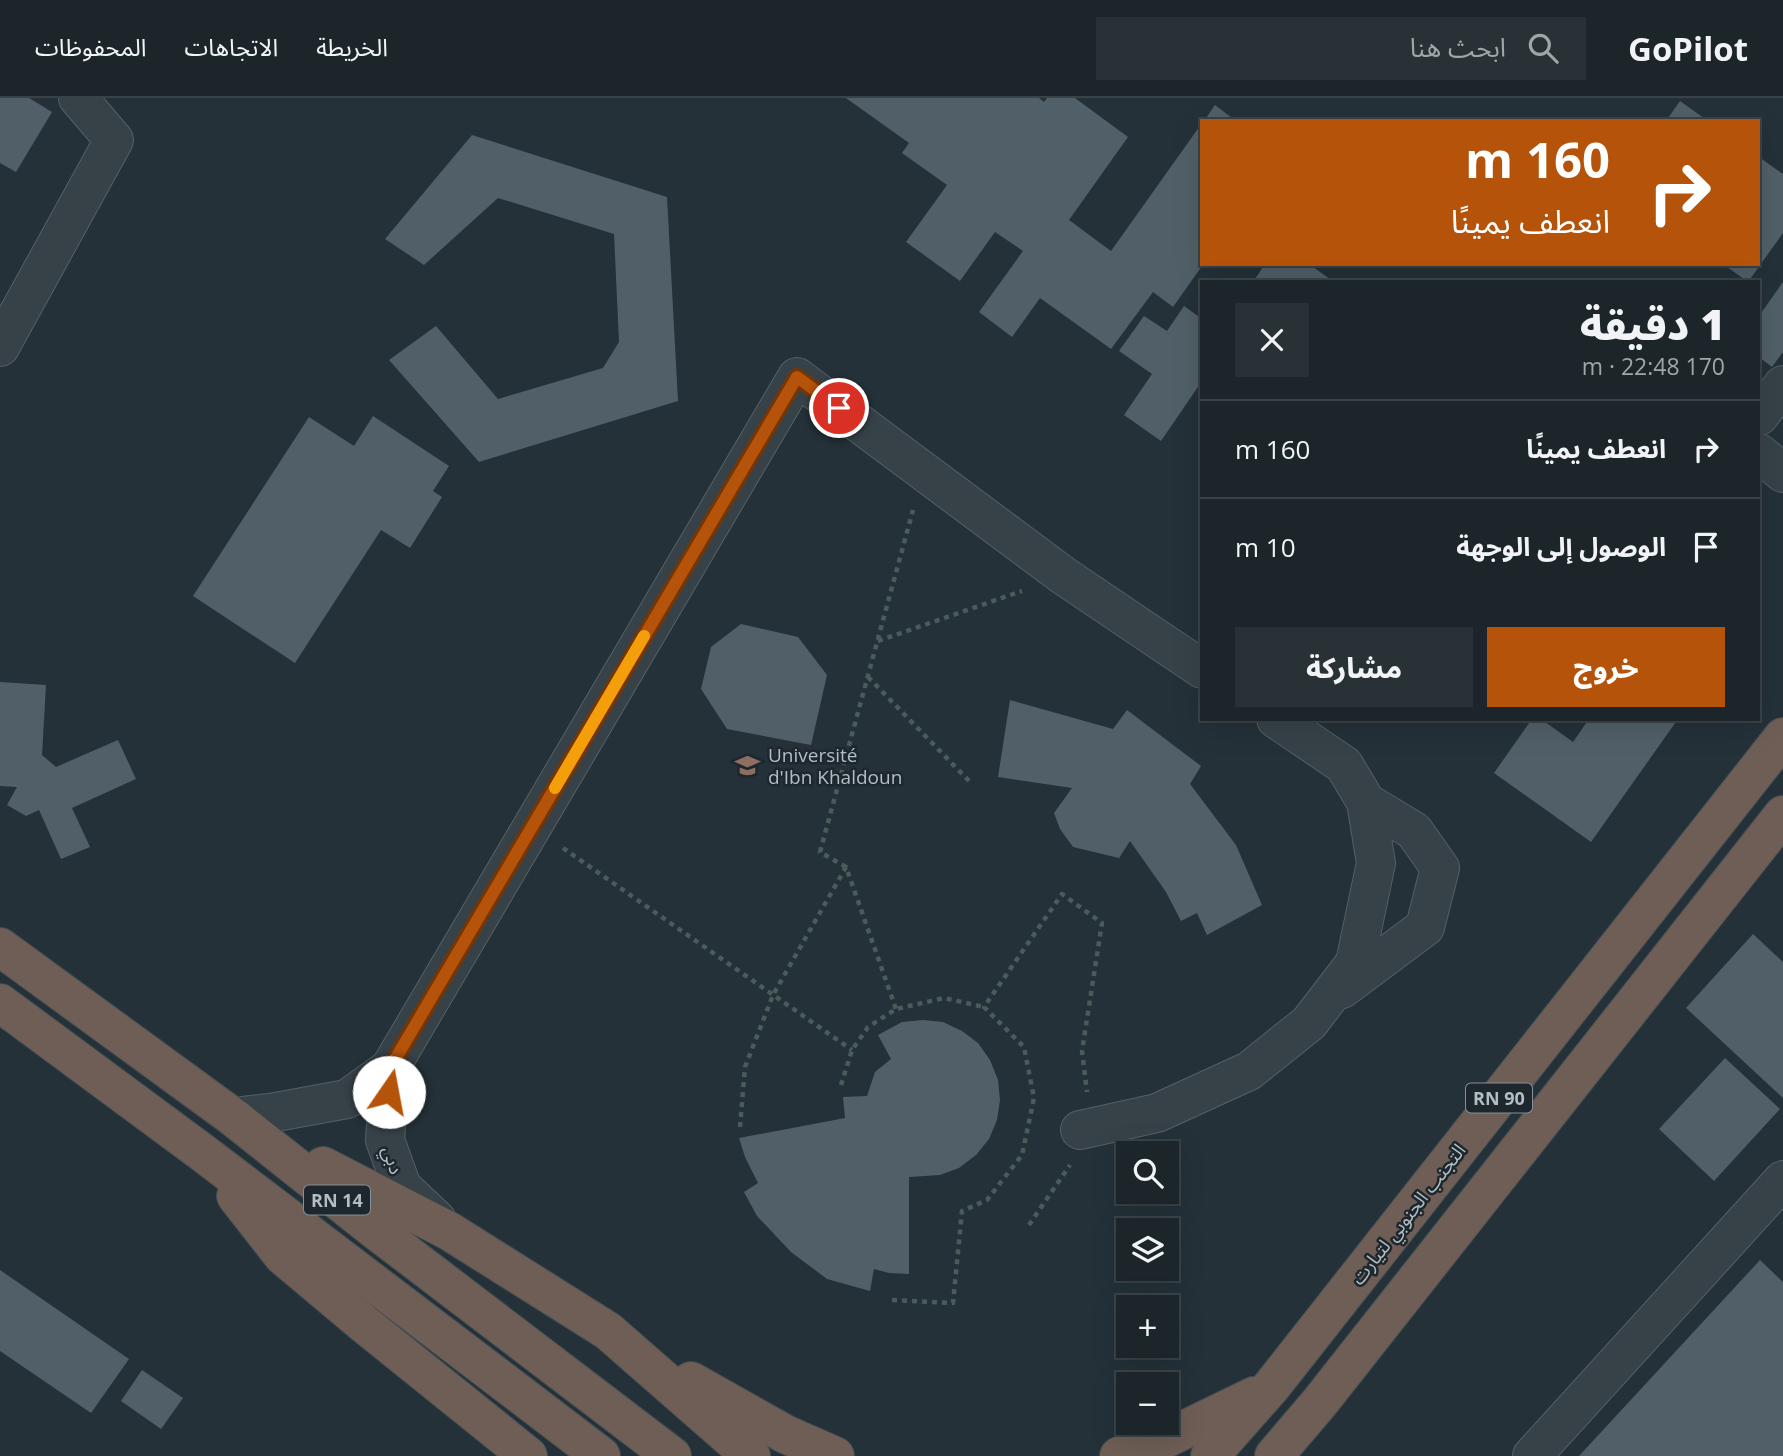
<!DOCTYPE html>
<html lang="ar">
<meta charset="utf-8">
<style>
:root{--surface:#1b252a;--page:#283136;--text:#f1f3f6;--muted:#a0a5a8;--line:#394247;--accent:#b45309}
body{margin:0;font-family:"Open Sans","Noto Sans Arabic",sans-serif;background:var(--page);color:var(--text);direction:rtl;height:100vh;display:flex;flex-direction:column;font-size:26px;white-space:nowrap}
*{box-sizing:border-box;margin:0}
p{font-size:23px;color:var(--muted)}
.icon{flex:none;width:38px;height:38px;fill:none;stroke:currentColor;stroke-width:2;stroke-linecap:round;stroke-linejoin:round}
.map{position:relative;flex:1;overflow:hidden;direction:ltr}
.details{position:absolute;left:1200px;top:182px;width:560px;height:441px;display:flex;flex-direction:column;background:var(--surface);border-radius:0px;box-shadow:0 7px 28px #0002,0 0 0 2px var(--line);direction:rtl}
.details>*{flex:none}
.banner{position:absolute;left:1200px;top:21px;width:560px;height:147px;border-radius:0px;box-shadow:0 7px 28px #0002,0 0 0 2px var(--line);direction:rtl;background:#b45309;color:#fff;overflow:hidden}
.tools{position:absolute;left:1116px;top:1043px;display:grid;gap:14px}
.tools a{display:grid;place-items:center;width:63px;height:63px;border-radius:0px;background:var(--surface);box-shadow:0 7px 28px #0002,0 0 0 2px var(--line);font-size:35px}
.pin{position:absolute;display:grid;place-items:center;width:60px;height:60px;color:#fff;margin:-30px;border:4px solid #fff;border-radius:50%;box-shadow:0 2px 7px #0007}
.me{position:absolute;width:77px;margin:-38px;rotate:12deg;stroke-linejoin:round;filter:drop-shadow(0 0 5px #0008)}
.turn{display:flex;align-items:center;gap:24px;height:147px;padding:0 35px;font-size:32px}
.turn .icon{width:91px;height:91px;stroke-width:2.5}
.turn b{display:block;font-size:49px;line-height:60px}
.round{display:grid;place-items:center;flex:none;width:74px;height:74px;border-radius:0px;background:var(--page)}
.overview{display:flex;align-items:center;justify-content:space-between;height:119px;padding:0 35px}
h1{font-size:42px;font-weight:800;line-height:52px}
.cta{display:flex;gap:14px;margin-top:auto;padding:14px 35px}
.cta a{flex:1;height:80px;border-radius:0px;background:var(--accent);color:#fff;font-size:28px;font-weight:800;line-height:80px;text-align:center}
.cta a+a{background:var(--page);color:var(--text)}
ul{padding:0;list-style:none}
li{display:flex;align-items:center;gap:21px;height:98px;padding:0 35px;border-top:2px solid var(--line)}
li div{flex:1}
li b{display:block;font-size:26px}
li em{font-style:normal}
header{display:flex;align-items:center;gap:42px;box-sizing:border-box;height:98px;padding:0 35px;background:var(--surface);border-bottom:2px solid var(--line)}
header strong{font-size:33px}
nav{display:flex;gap:38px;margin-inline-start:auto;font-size:24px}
.search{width:490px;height:63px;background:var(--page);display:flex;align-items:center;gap:18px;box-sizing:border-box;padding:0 24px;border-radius:0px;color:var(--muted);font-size:26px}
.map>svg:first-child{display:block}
.building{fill:#516068}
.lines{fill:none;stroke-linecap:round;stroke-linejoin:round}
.minor-casing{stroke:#556066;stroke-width:40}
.highway-casing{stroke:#424d53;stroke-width:40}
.path{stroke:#4a5c5a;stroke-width:4.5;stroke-dasharray:5 5;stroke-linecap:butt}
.minor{stroke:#374248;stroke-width:38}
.highway{stroke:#6e5e55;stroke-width:38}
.route-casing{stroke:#753606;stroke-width:18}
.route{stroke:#b45309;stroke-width:12}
.slow{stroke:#f59e0b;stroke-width:12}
.labels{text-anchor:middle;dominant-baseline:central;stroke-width:5;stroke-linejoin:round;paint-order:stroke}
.shield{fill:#1d272d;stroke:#859097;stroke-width:2}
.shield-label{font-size:18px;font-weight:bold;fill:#b2bdc4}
.poi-label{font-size:19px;fill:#b2bdc4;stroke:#1d272d;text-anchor:start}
.street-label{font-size:19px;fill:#b2bdc4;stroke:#1d272d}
</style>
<header>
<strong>GoPilot</strong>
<div class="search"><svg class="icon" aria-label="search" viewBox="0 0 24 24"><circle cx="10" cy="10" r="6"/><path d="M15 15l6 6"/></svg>ابحث هنا</div>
<nav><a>الخريطة</a><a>الاتجاهات</a><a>المحفوظات</a></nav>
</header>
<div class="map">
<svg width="1783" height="1358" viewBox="0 0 1783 1358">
<rect width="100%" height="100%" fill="#243138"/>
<g class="building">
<path d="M 0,0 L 29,0 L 52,14 L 16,74 L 0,65 Z"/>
<path d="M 846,0 L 1039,0 L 1044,4 L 1047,0 L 1075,0 L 1128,39 L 1069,122 L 1111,153 L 1202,25 L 1202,168 L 1173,209 L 1153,194 L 1111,251 L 1040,200 L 1012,239 L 979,214 L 1023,153 L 995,134 L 960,183 L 906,144 L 947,87 L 902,55 L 909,45 Z"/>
<path d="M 1680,3 L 1708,23 L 1666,23 Z"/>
<path d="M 1215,7 L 1236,23 L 1204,23 Z"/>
<path d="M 472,37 L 667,99 L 678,303 L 479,364 L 389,262 L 436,228 L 498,301 L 603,270 L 619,244 L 614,136 L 498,100 L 424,167 L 385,141 Z"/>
<path d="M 1759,59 L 1783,76 L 1783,135 L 1748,184 L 1723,166 L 1759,166 Z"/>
<path d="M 1265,166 L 1309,166 L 1334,184 L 1253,184 Z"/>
<path d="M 1783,184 L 1783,254 L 1772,269 L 1759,259 L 1759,218 Z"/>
<path d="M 1184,208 L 1202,221 L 1202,283 L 1161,343 L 1124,317 L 1152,276 L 1119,253 L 1144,218 L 1167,233 Z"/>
<path d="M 373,318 L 449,368 L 433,393 L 442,399 L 410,450 L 381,432 L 295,565 L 193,498 L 309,319 L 354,348 Z"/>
<path d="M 741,526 L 798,539 L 827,577 L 811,647 L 727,631 L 701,591 L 711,549 Z"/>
<path d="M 0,584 L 46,587 L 42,657 L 56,669 L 118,642 L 136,681 L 72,710 L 90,749 L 61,761 L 39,712 L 26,718 L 7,707 L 17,689 L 0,688 Z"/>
<path d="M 1010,602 L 1113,631 L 1127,612 L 1201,668 L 1190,686 L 1236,747 L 1262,807 L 1207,837 L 1197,815 L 1181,823 L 1166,794 L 1130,743 L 1119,760 L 1073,749 L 1060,731 L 1054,715 L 1072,690 L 998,679 Z"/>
<path d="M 1532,621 L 1541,621 L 1573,644 L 1589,621 L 1678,621 L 1591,744 L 1494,675 Z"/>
<path d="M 1753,836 L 1783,864 L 1783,1000 L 1686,910 Z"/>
<path d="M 923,922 L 943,924 L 962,933 L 978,945 L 990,962 L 998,982 L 1000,1002 L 997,1022 L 989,1041 L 976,1057 L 959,1070 L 940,1077 L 909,1079 L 909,1176 L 889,1175 L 874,1171 L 870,1193 L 827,1181 L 791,1154 L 757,1118 L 744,1094 L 758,1085 L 745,1059 L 739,1040 L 845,1020 L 843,999 L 867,998 L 875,974 L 891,961 L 878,937 L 902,924 Z"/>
<path d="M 1725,960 L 1780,1011 L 1714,1083 L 1659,1031 Z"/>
<path d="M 1760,1162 L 1783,1184 L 1783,1358 L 1579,1358 Z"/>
<path d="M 0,1172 L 129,1261 L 91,1315 L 0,1253 Z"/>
<path d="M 142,1272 L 183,1300 L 161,1331 L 121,1303 Z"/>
</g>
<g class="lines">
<defs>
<g id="minor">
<path d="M 0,249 L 114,42 L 78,0"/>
<path d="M 1759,318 L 1783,287"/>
<path d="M 1759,355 L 1783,375"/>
<path d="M 1276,621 L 1344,667 L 1366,704 L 1414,733 L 1440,770 L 1425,829 L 1342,891"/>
<path d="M 390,970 L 797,279 L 1064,478 L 1202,571"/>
<path d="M 233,1019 L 276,1014 L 347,1001 L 390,970 L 385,1042 L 402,1089 L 437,1122"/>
<path d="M 1080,1032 L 1157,1015 L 1249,973 L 1309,925 L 1355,865 L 1376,765 L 1366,704"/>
<path d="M 1532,1358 L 1783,1082"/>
</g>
<g id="highway">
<path d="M 0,849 L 233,1019 L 374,1131 L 672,1358"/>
<path d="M 0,905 L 203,1055 L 601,1358"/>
<path d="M 323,1068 L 449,1133 L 608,1233 L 751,1358"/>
<path d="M 236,1098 L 283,1158 L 364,1226 L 528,1358"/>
<path d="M 691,1283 L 785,1336 L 835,1358"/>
<path d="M 1119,1358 L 1161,1343 L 1254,1298"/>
<path d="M 1210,1358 L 1271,1289 L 1783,639"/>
<path d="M 1274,1358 L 1320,1304 L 1783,717"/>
</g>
</defs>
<use href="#minor" class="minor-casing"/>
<use href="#highway" class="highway-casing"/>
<g class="path">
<path d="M 878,543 L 1022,493"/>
<path d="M 868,579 L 971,685"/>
<path d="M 563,750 L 852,952"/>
<path d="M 846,769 L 820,754 L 913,412"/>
<path d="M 841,987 L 852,952 L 868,929 L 896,911 L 944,900 L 984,909"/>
<path d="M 740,1029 L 745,969 L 773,897 L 846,769 L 896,911"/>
<path d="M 1029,1127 L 1070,1067"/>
<path d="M 892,1202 L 953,1205 L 962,1113 L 987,1102 L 1022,1057 L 1034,1000 L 1024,949 L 984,909 L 1062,796 L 1102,825 L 1082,953 L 1087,994"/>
</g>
<use href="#minor" class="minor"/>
<use href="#highway" class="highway"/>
</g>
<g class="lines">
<defs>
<path id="route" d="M 389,994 L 390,970 L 797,279 L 839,310"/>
</defs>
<use href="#route" class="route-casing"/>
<use href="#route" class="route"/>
<path class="slow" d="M 555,690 L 644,538"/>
</g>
<defs>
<symbol id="university-bare" viewBox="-9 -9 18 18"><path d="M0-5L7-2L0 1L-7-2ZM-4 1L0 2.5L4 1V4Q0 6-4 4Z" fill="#8d6e63" stroke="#1d272d" stroke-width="2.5" paint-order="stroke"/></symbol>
</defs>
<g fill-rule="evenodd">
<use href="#university-bare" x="730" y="650" width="35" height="35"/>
</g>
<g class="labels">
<g class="shield">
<rect x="1466" y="985.5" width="66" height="29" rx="5"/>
<rect x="304" y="1087.5" width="66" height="29" rx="5"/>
</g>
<g class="shield-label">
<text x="1499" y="1000">RN 90</text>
<text x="337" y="1102">RN 14</text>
</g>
<g class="poi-label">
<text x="768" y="657">Université<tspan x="768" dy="22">d'Ibn Khaldoun</tspan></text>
</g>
<g class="street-label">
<text transform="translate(393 1062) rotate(72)">دبي</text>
<text transform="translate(1408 1116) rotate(-52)">التجنب الجنوبي لتيارت</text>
</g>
</g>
</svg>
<div class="tools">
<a><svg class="icon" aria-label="search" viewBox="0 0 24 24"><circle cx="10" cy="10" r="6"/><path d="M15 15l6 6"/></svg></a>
<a><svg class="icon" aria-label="layers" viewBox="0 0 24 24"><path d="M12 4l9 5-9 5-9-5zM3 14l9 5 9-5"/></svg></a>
<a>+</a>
<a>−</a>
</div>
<div class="pin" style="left:839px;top:310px;background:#d93025"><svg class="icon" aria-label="arrive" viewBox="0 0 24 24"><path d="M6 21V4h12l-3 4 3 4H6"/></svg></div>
<svg class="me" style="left:389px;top:994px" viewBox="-20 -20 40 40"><circle r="19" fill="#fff"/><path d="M0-13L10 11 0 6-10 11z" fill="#b45309"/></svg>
<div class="banner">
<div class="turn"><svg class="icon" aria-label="right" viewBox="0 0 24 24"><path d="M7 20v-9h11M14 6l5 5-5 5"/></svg><div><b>160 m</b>انعطف يمينًا</div></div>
</div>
<section class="details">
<div class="overview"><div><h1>1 دقيقة</h1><p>170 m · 22:48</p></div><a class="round"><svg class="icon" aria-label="close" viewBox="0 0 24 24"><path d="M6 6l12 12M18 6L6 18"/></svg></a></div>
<ul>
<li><svg class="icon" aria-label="right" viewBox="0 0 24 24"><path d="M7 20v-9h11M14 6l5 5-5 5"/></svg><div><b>انعطف يمينًا</b></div><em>160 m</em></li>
<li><svg class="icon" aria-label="arrive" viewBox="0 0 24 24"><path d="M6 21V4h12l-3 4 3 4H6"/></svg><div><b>الوصول إلى الوجهة</b></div><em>10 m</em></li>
</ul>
<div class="cta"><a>خروج</a><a>مشاركة</a></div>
</section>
</div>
